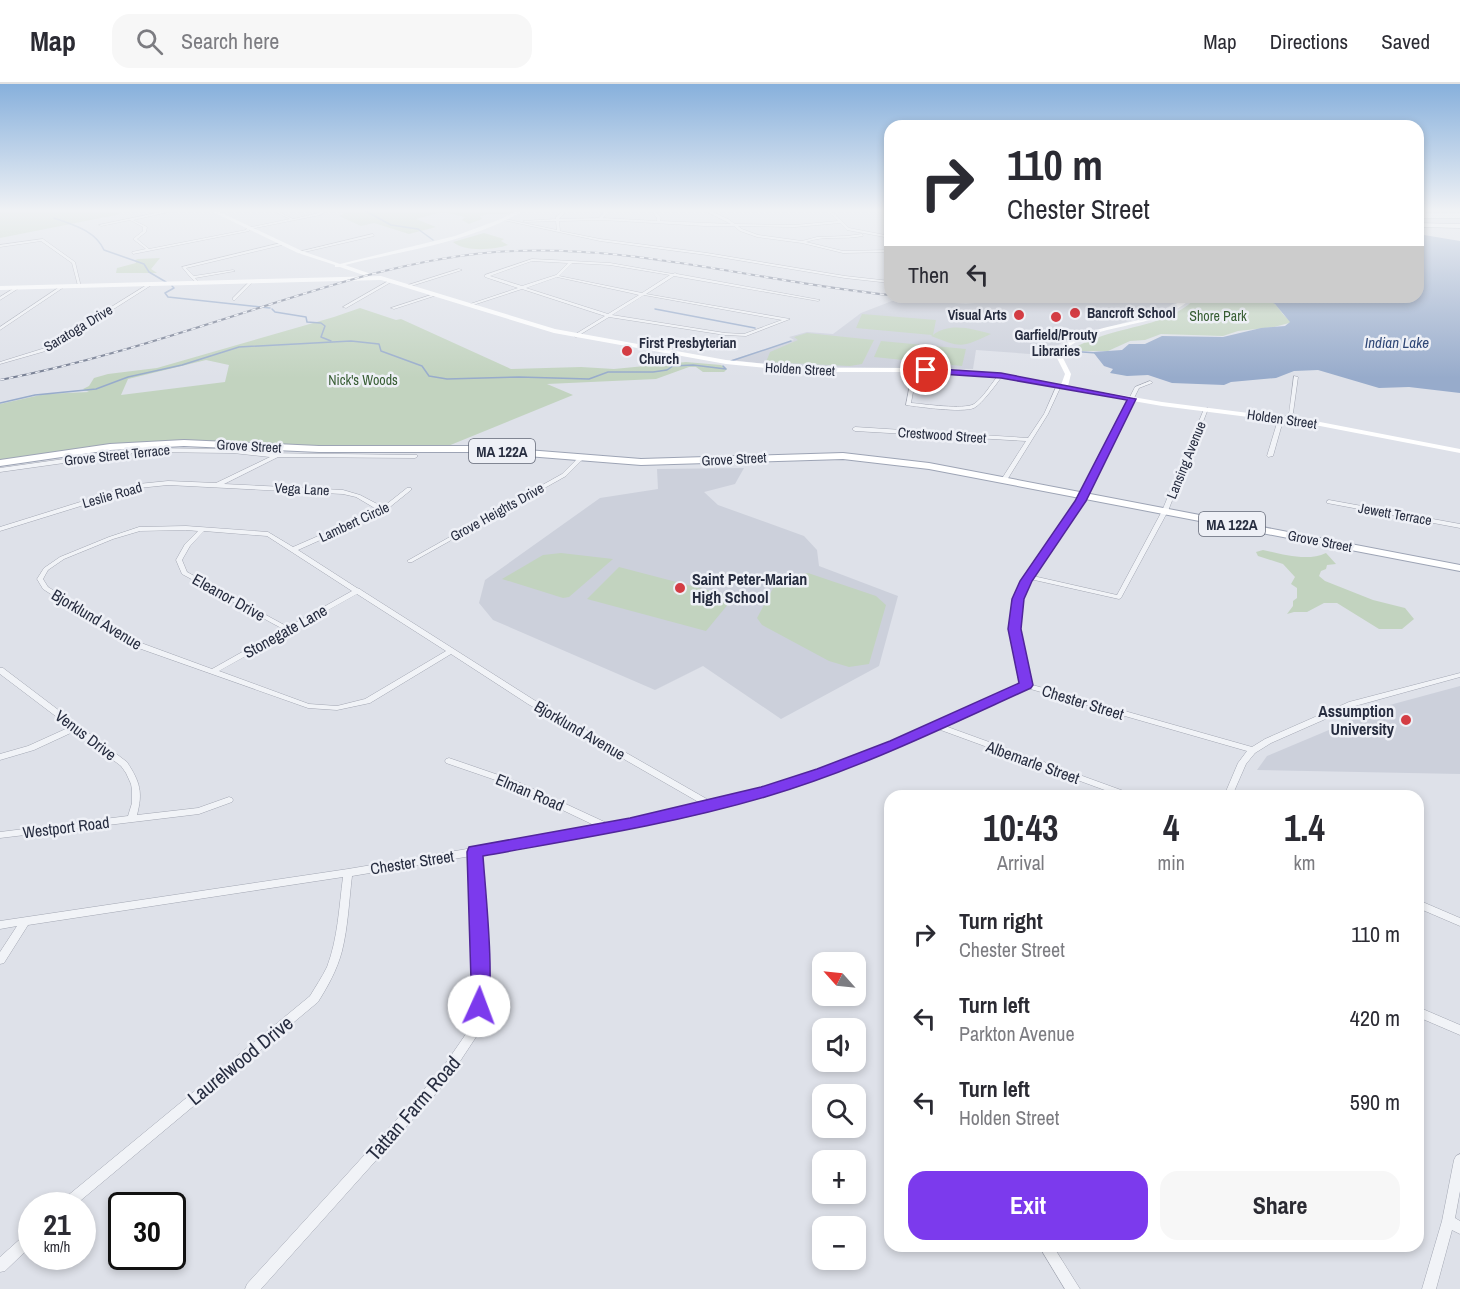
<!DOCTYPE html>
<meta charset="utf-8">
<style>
:root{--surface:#fff;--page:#f7f7f7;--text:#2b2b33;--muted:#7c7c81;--line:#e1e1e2;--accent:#7c3aed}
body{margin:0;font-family:"Archivo Narrow",sans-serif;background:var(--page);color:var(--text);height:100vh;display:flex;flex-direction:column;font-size:22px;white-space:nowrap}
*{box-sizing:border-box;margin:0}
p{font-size:20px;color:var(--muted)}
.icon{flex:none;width:33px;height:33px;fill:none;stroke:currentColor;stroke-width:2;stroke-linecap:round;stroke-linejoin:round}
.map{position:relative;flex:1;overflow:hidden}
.sheet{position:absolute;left:884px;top:706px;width:540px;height:462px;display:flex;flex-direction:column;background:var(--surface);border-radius:18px;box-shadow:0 3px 9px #0003}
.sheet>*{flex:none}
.banner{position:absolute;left:884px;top:36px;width:540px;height:183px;border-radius:18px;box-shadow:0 3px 9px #0003;background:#fff;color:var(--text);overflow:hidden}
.needle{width:39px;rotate:297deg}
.fabs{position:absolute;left:812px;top:868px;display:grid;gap:12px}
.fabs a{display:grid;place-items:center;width:54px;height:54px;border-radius:12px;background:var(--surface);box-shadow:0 3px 9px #0003;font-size:30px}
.speed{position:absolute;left:18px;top:1108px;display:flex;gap:12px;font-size:30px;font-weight:700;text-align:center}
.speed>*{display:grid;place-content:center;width:78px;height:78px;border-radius:50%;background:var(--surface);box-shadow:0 3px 9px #0003;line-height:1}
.speed small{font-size:15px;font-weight:400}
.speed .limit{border:3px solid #111;border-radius:9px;background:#fff;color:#111}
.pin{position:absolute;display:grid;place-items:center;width:51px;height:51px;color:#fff;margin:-26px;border:3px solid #fff;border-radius:50%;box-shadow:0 2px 6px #0007}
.me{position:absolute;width:66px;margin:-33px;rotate:2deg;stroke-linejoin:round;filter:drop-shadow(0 0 4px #0008)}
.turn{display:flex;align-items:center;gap:21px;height:126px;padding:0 24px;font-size:27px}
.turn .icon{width:78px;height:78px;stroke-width:2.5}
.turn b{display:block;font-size:42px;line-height:51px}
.then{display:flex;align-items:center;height:57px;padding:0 24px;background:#0003;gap:12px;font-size:22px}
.eta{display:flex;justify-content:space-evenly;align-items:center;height:102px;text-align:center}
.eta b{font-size:36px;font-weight:700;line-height:42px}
.primary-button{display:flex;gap:12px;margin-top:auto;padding:12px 24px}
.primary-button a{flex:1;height:69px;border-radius:18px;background:var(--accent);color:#fff;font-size:24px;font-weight:700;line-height:69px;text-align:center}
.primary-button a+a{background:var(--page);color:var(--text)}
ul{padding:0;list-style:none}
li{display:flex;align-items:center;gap:18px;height:84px;padding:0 24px}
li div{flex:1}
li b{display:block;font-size:22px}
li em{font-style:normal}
header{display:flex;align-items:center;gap:36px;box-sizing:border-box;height:84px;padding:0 30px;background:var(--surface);border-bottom:2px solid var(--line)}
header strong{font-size:28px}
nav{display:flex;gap:33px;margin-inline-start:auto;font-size:21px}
.search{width:420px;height:54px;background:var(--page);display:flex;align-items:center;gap:15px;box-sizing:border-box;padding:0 21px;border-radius:18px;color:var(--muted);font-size:22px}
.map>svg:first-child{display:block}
.built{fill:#ccd0db}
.green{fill:#c2d3bf;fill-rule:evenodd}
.water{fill:#97abcb}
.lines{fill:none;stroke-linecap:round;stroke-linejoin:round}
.stream{stroke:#97abcb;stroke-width:1.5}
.street-casing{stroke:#a3a7b3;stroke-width:1}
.primary-casing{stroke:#9da4b5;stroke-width:2}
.highway-casing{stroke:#858da0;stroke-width:1}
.street{fill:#f1f3f7;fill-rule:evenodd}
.secondary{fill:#fff;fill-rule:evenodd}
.primary{fill:#fff;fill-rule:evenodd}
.highway{fill:#fff;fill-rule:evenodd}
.rail-casing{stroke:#777f93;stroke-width:2}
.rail{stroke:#eef0f6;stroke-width:1.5;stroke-dasharray:4.5;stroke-linecap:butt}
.route{fill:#7c3aed;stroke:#51269a;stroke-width:1.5}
.poi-dot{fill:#d43d44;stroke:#eef0f6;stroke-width:2}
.labels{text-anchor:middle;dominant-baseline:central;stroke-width:5;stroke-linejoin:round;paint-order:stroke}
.far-poi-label{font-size:14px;font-weight:bold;fill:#272d40;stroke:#eef0f6;text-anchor:start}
.far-park-label{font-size:14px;fill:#375d33;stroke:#eef0f6}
.far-street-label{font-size:14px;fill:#272d40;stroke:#eef0f6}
.far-water-label{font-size:15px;font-style:italic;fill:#2f4776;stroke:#eef0f6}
.shield{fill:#eef0f6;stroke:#636877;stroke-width:1.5}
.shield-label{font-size:15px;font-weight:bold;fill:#272d40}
.poi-label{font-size:16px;font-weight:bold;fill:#272d40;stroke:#eef0f6;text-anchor:start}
.street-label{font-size:16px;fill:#272d40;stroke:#eef0f6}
.near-street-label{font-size:20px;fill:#272d40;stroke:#eef0f6}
</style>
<header>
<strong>Map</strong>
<div class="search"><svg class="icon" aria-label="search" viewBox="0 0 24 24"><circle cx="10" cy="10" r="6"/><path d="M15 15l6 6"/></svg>Search here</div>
<nav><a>Map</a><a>Directions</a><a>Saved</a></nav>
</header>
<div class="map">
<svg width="1460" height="1205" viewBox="0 0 1460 1205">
<rect width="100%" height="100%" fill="#dee1e9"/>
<g class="built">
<path d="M 1030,213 L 1183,213 L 1162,227 L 1064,257 L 1044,271 L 976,266 L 973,285 L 785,282 L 731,276 L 794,256 L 789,253 L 807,248 L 833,250 L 861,229 L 892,217 L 913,216 L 966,220 Z"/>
<path d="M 744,384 L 735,400 L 704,408 L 718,421 L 804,452 L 817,466 L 819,482 L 898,512 L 879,582 L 781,635 L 703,582 L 655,606 L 493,536 L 479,519 L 485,496 L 600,414 L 658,405 L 657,385 Z"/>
<path d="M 1460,602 L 1460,690 L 1257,686 L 1267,672 L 1386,622 Z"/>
</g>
<g class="green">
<path d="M 0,125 L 105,125 L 121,130 L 0,154 Z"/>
<path d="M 351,125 L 507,125 L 516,127 C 505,133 493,128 480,132 L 482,135 L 469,140 L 462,136 L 465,133 L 443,128 L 416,135 L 436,143 L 409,150 L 374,139 L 361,142 L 339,132 Z"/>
<path d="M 484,149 L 504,155 L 501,157 L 508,161 C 494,166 464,168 453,158 Z"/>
<path d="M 160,174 L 151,185 L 157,189 L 116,189 L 117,184 L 136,179 L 135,176 L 138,175 Z"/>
<path d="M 1197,213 C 1215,213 1253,208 1269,216 C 1280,221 1281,233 1293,238 L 1274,243 L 1238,247 L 1223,252 L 1161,250 L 1145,256 L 1130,257 L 1108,267 L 1067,267 C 1079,261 1090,256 1102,252 C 1135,241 1172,239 1197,213 Z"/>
<path d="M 360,224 L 396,236 L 401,235 L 511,285 L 581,283 L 614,285 L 686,278 L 721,281 L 727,285 L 724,288 L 703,288 L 696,283 L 689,283 L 656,295 L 547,300 L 573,311 L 448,362 L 369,363 L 163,357 L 97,362 L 0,376 L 0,320 L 45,310 L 89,308 L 83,305 L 89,302 L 94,294 L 108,290 L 157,284 L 334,233 ZM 206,276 L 229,281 L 225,298 L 121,311 L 128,295 Z"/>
<path d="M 862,230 L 936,236 L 933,251 C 949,238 973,245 991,250 C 961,264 962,264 931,252 L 932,251 L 856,244 Z"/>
<path d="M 807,249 L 874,256 L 862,280 L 850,282 L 766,278 L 770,268 L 798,256 L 794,253 Z"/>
<path d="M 881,257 L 966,265 L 962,282 L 874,273 Z"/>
<path d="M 1263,466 C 1282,470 1307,478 1326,469 L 1336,480 L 1327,481 L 1326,485 L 1321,487 L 1319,492 L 1325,497 L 1373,516 L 1405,524 L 1414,535 L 1402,545 L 1379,545 L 1337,519 L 1324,519 L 1307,528 L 1294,528 L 1287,530 L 1293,522 L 1293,517 L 1297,514 L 1297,504 L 1291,500 L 1295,493 L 1283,480 L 1258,472 L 1256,468 Z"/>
<path d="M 561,469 L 613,475 L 569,513 L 563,514 L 502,495 L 543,471 Z"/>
<path d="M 619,483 L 734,513 L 706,547 L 587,515 Z"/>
<path d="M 808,489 L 876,512 L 886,521 L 869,580 L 849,583 L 829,577 L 762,541 L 757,534 L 779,493 Z"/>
</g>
<path class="water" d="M 1418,150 L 1460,157 L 1460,309 L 1409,303 L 1379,304 L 1318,286 L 1294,287 L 1276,294 L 1231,298 L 1224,301 L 1172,299 L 1148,291 L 1127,292 L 1110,289 L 1113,285 L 1104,282 L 1093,268 L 1122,266 L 1129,260 L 1145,260 L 1162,252 L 1223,253 L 1261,244 L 1285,242 L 1290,238 L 1275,220 L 1261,213 L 1418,213 Z"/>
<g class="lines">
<g class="stream">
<path d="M 362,125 L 391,141 L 418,145 L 433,156"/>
<path d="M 54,134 C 73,141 95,146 104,166 L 144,180 L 149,188 L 166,198"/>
<path d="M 172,202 L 174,204 L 165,209 L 168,213 L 270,224"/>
<path d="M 272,225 L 275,228 L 306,233 L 307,238 L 321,239 L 325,242 L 321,253 L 331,257"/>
<path d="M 655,225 L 755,244"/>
<path d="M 1068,267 L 1097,269"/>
<path d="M 731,277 L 791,257"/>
<path d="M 0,319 L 35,311 L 96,305 L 128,293 L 182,281 L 239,263 L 351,257 L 379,260 L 381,267 L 422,282 L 429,292 L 447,295 L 519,293 L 589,295 L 608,288 L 653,288 L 667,286 L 673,282 L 693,281 L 726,285 L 723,282"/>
</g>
<defs>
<g id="street">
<path d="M 175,125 L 182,125 L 133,136 L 147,143 L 146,148 L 137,155 L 149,165 L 246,146 L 247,144 L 290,135 L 269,125 L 273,125 L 293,135 L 319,129 L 325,125 L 328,125 L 320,131 L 250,145 L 249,147 L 133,170 L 132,168 L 146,165 L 133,155 L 143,147 L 143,143 L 130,136 L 101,142 L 99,141 Z"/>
<path d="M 565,125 L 568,125 L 559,135 L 599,134 L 607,125 L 610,125 L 603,134 L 657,137 L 657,134 L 650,125 L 653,125 L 661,134 L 660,137 L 731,140 L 703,126 L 706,125 L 728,135 L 735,140 L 795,141 L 838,137 L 826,125 L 829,125 L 849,144 L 890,152 L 890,154 L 847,146 L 840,139 L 795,143 L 738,142 L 742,145 L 758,151 L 802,157 L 817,153 L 847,152 L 862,150 L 863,152 C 844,156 824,151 806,158 L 843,167 L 890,166 L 890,168 L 843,169 L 802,159 L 757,153 L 740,147 L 734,142 L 705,142 L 603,136 L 559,137 L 560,147 L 600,155 L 707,169 L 845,192 L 890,197 L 890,199 L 845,194 L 707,171 L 600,157 L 503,136 L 505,135 L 557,146 L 556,137 L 525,138 L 523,137 L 556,135 L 556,133 Z"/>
<path d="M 373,150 L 374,152 L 300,169 L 298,168 Z"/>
<path d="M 43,155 L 75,178 L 81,203 L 78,202 L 72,179 L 41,157 L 0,163 L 0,161 Z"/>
<path d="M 281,159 L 282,161 L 186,184 L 194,192 L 233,186 L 235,187 L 195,194 L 200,199 L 198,200 L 191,194 L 182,183 Z"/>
<path d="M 532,175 L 610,179 L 673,190 L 675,189 L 677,190 L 820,216 L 818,217 L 674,192 L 646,210 L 790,235 L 746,252 L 725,251 L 609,233 L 576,253 L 574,252 L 574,251 L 605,232 L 522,205 L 470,222 L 470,220 L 518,204 L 485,193 L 485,191 ZM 532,177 L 568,179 L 556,191 L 522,202 L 490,192 ZM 572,179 L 610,181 L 670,191 L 642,209 L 559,192 ZM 557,193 L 631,209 L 639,211 L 608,230 L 526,204 ZM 644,211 L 782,236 L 744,250 L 725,249 L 612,231 Z"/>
<path d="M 459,185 L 462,186 L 408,203 L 405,202 Z"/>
<path d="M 390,196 L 393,197 L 346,224 L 343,223 Z"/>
<path d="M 250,197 L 253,198 L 235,216 L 233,216 L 233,214 Z"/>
<path d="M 150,199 L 153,200 L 49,266 L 0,280 L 0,278 L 45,264 Z"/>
<path d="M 61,202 L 64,203 L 0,246 L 0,243 Z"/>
<path d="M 16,203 L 19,204 L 0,216 L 0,213 Z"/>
<path d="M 434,210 L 437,211 L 394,225 L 391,224 Z"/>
<path d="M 913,285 L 917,286 L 911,319 C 924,320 964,326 974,320 C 983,314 992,299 999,290 L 1003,291 C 997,299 982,320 974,324 C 962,329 920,323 906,321 Z"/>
<path d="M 1294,292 L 1298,293 L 1293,329 L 1282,340 L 1273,372 L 1268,373 L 1267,372 L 1277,339 L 1289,329 Z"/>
<path d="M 1150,297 L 1152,298 L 1152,299 L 1139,304 L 1083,417 L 1033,492 L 1117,511 L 1162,427 L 1204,325 L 1208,324 L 1208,325 L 1168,427 L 1121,514 L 1119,515 L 1030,495 C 1011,532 1022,561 1029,600 L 1252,663 L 1265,655 L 1349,618 L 1460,589 L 1460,593 L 1355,622 L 1271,659 L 1255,669 L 1246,680 L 1232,712 L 1224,712 L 1238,679 L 1247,667 L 1027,604 L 945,642 L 1132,710 L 1133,712 L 1121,712 L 938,645 L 825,691 L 741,717 L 675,733 L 609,747 L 480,770 L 485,915 L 482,937 L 476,953 L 447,997 L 261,1205 L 245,1205 L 247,1200 L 439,989 L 468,947 L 472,937 L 475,915 L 471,772 L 352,792 C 349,817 348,843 342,867 C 337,886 328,902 318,918 L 74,1122 L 58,1122 L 60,1118 L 310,912 C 316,902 322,893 327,883 C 338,854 339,823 343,793 L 28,841 L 4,879 L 0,880 L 0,868 L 17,842 L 0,845 L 0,837 L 348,785 L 598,743 L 510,701 L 446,679 L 445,677 L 446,675 L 449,674 L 516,697 L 609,740 L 702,720 L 528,620 L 451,570 L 370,619 L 337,626 L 308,624 L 127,560 L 43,505 L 37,495 L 44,484 L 60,473 L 109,453 L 139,443 L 186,442 L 268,448 L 293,463 L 378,426 L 356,413 L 343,410 L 168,401 L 139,404 L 0,447 L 0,443 L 138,400 L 168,397 L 216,399 L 270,373 L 233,369 L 142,368 L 0,388 L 0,384 L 142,364 L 233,365 L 262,369 L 417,371 L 417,373 L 415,374 L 278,373 L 224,400 L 343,406 L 360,411 L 383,423 L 407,404 L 411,404 L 411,406 L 385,427 L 298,466 L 357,504 L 360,505 L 361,506 L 534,616 L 712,718 L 741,711 L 819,687 L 926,644 L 1022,600 L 1012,545 L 1015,515 L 1023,497 L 1077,417 L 1135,303 ZM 186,446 L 198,447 L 185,460 L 176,476 L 182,490 L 283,545 L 212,585 L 133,556 L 48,503 L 43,495 L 48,486 L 64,475 L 113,455 L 140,447 ZM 204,447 L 267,452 L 352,507 L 288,543 L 187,488 L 182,476 L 190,462 ZM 357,510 L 446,567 L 365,615 L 337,622 L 309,620 L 219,587 Z"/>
<path d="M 1057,301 L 1061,302 L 1048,330 L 1007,396 L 1004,398 L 1001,396 L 1026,357 L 855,347 L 852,345 L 855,343 L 1028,354 L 1044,330 Z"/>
<path d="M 581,372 L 584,374 L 566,392 L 412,478 L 408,478 L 407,477 L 562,390 L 579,373 Z"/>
<path d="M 1329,416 L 1460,440 L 1460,444 L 1327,419 L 1327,417 Z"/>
<path d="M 0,584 L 3,584 L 127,678 C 140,698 143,708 137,731 L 198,724 L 229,713 L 232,714 L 233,716 L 232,718 L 199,730 L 0,754 L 0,748 L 128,732 L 132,719 L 132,706 L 131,700 L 126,689 L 121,682 L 75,647 L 34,666 L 0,676 L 0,670 L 28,662 L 70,643 L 0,590 Z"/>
<path d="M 1418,816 L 1460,834 L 1460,842 L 1418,824 Z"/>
<path d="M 1418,923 L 1460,941 L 1460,951 L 1418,933 Z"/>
<path d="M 1460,1070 L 1460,1107 L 1455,1134 L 1460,1137 L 1460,1150 L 1452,1146 L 1436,1205 L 1422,1205 L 1442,1137 L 1454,1076 L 1456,1072 Z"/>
<path d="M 32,1146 L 32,1161 L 5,1187 L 0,1188 L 0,1173 L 28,1148 Z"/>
<path d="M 1039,1162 L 1053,1162 L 1080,1205 L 1065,1205 Z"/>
</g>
<path id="primary" d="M 184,356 L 319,362 L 475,362 L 641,375 L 843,369 L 929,379 L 1460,481 L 1460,487 L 929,385 L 843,375 L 641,381 L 475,368 L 319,368 L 184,362 L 110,366 L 0,382 L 0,376 L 110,360 Z"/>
<g id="highway">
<rect x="1418" y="130" width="42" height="4"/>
<path d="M 1418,139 L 1460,140 L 1460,144 L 1418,143 Z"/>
</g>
</defs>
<use href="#street" class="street-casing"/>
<use href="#primary" class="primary-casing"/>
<use href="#highway" class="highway-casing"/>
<use href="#street" class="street"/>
<g class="secondary">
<path d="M 207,125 L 213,125 L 302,167 L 340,180 L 455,152 L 501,135 L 520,125 L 526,125 C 472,158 406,166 345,181 L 371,190 L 369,193 L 340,183 L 335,183 L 335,181 L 298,169 Z"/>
<rect x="1418" y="129" width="42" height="2"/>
<path d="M 381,192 L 555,245 L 726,276 L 809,284 L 932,284 L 994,289 L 1061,301 L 1065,290 L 1055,270 C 1079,242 1122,243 1155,231 C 1166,227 1184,213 1193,213 C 1155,249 1094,235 1061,270 L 1071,290 L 1068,302 L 1162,318 L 1320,338 L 1460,365 L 1460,369 L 1320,342 L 1162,322 L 994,293 L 932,288 L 809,288 L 726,280 L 554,249 L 381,196 L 0,206 L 0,202 Z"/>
</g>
<use href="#primary" class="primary"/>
<use href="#highway" class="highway"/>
<defs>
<g id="rail">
<path d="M 933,213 L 951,213"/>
<path d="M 0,296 C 83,280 162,255 243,229 C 325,203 408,175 495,168 C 630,158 758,198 890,211"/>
</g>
</defs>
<use href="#rail" class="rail-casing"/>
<use href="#rail" class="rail"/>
</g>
<linearGradient id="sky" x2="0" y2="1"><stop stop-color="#87b0dc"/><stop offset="0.43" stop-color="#f0f2f5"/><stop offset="1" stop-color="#f0f2f5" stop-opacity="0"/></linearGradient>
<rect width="1460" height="294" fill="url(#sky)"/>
<path class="route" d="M 923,284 L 1001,289 L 1136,315 L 1086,417 L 1032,497 L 1024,515 L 1021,545 L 1033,601 L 1031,604 C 943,644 857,686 765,713 C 673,740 577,755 483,772 C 485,802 496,907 486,928 L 479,931 L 473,928 L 470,922 L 471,896 L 467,768 L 469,763 L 630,734 L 761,703 L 817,685 L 890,657 L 1019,599 L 1008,545 L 1012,515 L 1020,497 L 1075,417 L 1127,316 L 1001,294 L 926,289 L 923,288 Z"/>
<g class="poi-dot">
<circle cx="1075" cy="229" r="6"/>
<circle cx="1019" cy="231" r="6"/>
<circle cx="1056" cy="233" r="6"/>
<circle cx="627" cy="267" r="6"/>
<circle cx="680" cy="504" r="6"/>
<circle cx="1406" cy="636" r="6"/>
</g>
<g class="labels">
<g class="far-poi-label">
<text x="1087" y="229">Bancroft School</text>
<text x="1007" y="231" text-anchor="end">Visual Arts</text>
<text x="1056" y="251" text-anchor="middle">Garfield/Prouty<tspan x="1056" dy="16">Libraries</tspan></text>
<text x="639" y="259">First Presbyterian<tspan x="639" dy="16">Church</tspan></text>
</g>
<g class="far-park-label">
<text x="1218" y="232">Shore Park</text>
<text x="363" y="296">Nick's Woods</text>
</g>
<g class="far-street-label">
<text transform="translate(78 244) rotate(-31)">Saratoga Drive</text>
<text transform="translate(800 285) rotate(3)">Holden Street</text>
<text transform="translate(1282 335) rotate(8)">Holden Street</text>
<text transform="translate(942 351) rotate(4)">Crestwood Street</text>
<text transform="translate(249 362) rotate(3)">Grove Street</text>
<text transform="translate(117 371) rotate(-6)">Grove Street Terrace</text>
<text transform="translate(734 375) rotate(-3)">Grove Street</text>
<text transform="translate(1186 376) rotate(-68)">Lansing Avenue</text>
<text transform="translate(302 405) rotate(3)">Vega Lane</text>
<text transform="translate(112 411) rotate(-16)">Leslie Road</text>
<text transform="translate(497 428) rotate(-29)">Grove Heights Drive</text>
<text transform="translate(1395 430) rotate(10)">Jewett Terrace</text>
<text transform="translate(354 438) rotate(-25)">Lambert Circle</text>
<text transform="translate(1320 457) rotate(11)">Grove Street</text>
</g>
<g class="far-water-label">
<text x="1397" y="258">Indian Lake</text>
</g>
<g class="shield">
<rect x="469" y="355" width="66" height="24" rx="4.5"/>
<rect x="1199" y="428" width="66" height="24" rx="4.5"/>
</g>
<g class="shield-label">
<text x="502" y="367">MA 122A</text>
<text x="1232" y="440">MA 122A</text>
</g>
<g class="poi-label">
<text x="692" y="495">Saint Peter-Marian<tspan x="692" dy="18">High School</tspan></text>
<text x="1394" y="627" text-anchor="end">Assumption<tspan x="1394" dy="18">University</tspan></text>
</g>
<g class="street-label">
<text transform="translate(229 513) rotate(29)">Eleanor Drive</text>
<text transform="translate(97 535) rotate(31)">Bjorklund Avenue</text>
<text transform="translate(285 547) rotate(-29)">Stonegate Lane</text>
<text transform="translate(1083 618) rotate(17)">Chester Street</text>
<text transform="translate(580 646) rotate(30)">Bjorklund Avenue</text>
<text transform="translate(86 651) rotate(37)">Venus Drive</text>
<text transform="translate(1033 678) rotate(20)">Albemarle Street</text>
<text transform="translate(530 708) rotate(23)">Elman Road</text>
<text transform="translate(66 743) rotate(-7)">Westport Road</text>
<text transform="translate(412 778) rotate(-9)">Chester Street</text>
</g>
<g class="near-street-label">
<text transform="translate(240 976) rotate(-39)">Laurelwood Drive</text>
<text transform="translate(413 1024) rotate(-49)">Tattan Farm Road</text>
</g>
</g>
</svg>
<div class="fabs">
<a><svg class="needle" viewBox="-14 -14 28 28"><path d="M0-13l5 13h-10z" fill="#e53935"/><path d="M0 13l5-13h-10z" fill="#7c7c81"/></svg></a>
<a><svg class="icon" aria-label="sound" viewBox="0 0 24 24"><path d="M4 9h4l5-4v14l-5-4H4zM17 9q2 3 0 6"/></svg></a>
<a><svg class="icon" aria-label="search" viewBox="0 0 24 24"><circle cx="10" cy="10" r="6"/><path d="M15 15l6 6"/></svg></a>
<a>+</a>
<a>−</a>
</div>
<div class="speed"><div>21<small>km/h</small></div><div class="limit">30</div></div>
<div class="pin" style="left:926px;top:286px;background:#d93025"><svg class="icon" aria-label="arrive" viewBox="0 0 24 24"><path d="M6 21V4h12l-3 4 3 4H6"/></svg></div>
<svg class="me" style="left:479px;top:922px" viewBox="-20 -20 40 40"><circle r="19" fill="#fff"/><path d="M0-13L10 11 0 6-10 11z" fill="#7c3aed"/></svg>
<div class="banner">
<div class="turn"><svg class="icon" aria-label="right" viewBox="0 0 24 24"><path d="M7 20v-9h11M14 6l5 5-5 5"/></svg><div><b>110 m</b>Chester Street</div></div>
<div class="then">Then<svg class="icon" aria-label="left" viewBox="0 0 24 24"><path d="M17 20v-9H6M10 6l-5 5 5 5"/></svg></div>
</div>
<section class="sheet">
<div class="eta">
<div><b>10:43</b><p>Arrival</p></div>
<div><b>4</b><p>min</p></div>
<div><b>1.4</b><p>km</p></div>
</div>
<ul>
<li><svg class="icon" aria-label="right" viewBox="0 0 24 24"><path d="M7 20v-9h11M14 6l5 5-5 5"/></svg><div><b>Turn right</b><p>Chester Street</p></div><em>110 m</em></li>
<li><svg class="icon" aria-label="left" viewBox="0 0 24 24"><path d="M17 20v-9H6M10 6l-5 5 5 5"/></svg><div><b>Turn left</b><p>Parkton Avenue</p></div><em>420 m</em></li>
<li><svg class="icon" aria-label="left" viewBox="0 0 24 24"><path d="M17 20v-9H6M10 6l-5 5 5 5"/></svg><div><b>Turn left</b><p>Holden Street</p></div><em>590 m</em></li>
</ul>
<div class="primary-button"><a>Exit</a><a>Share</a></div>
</section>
</div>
